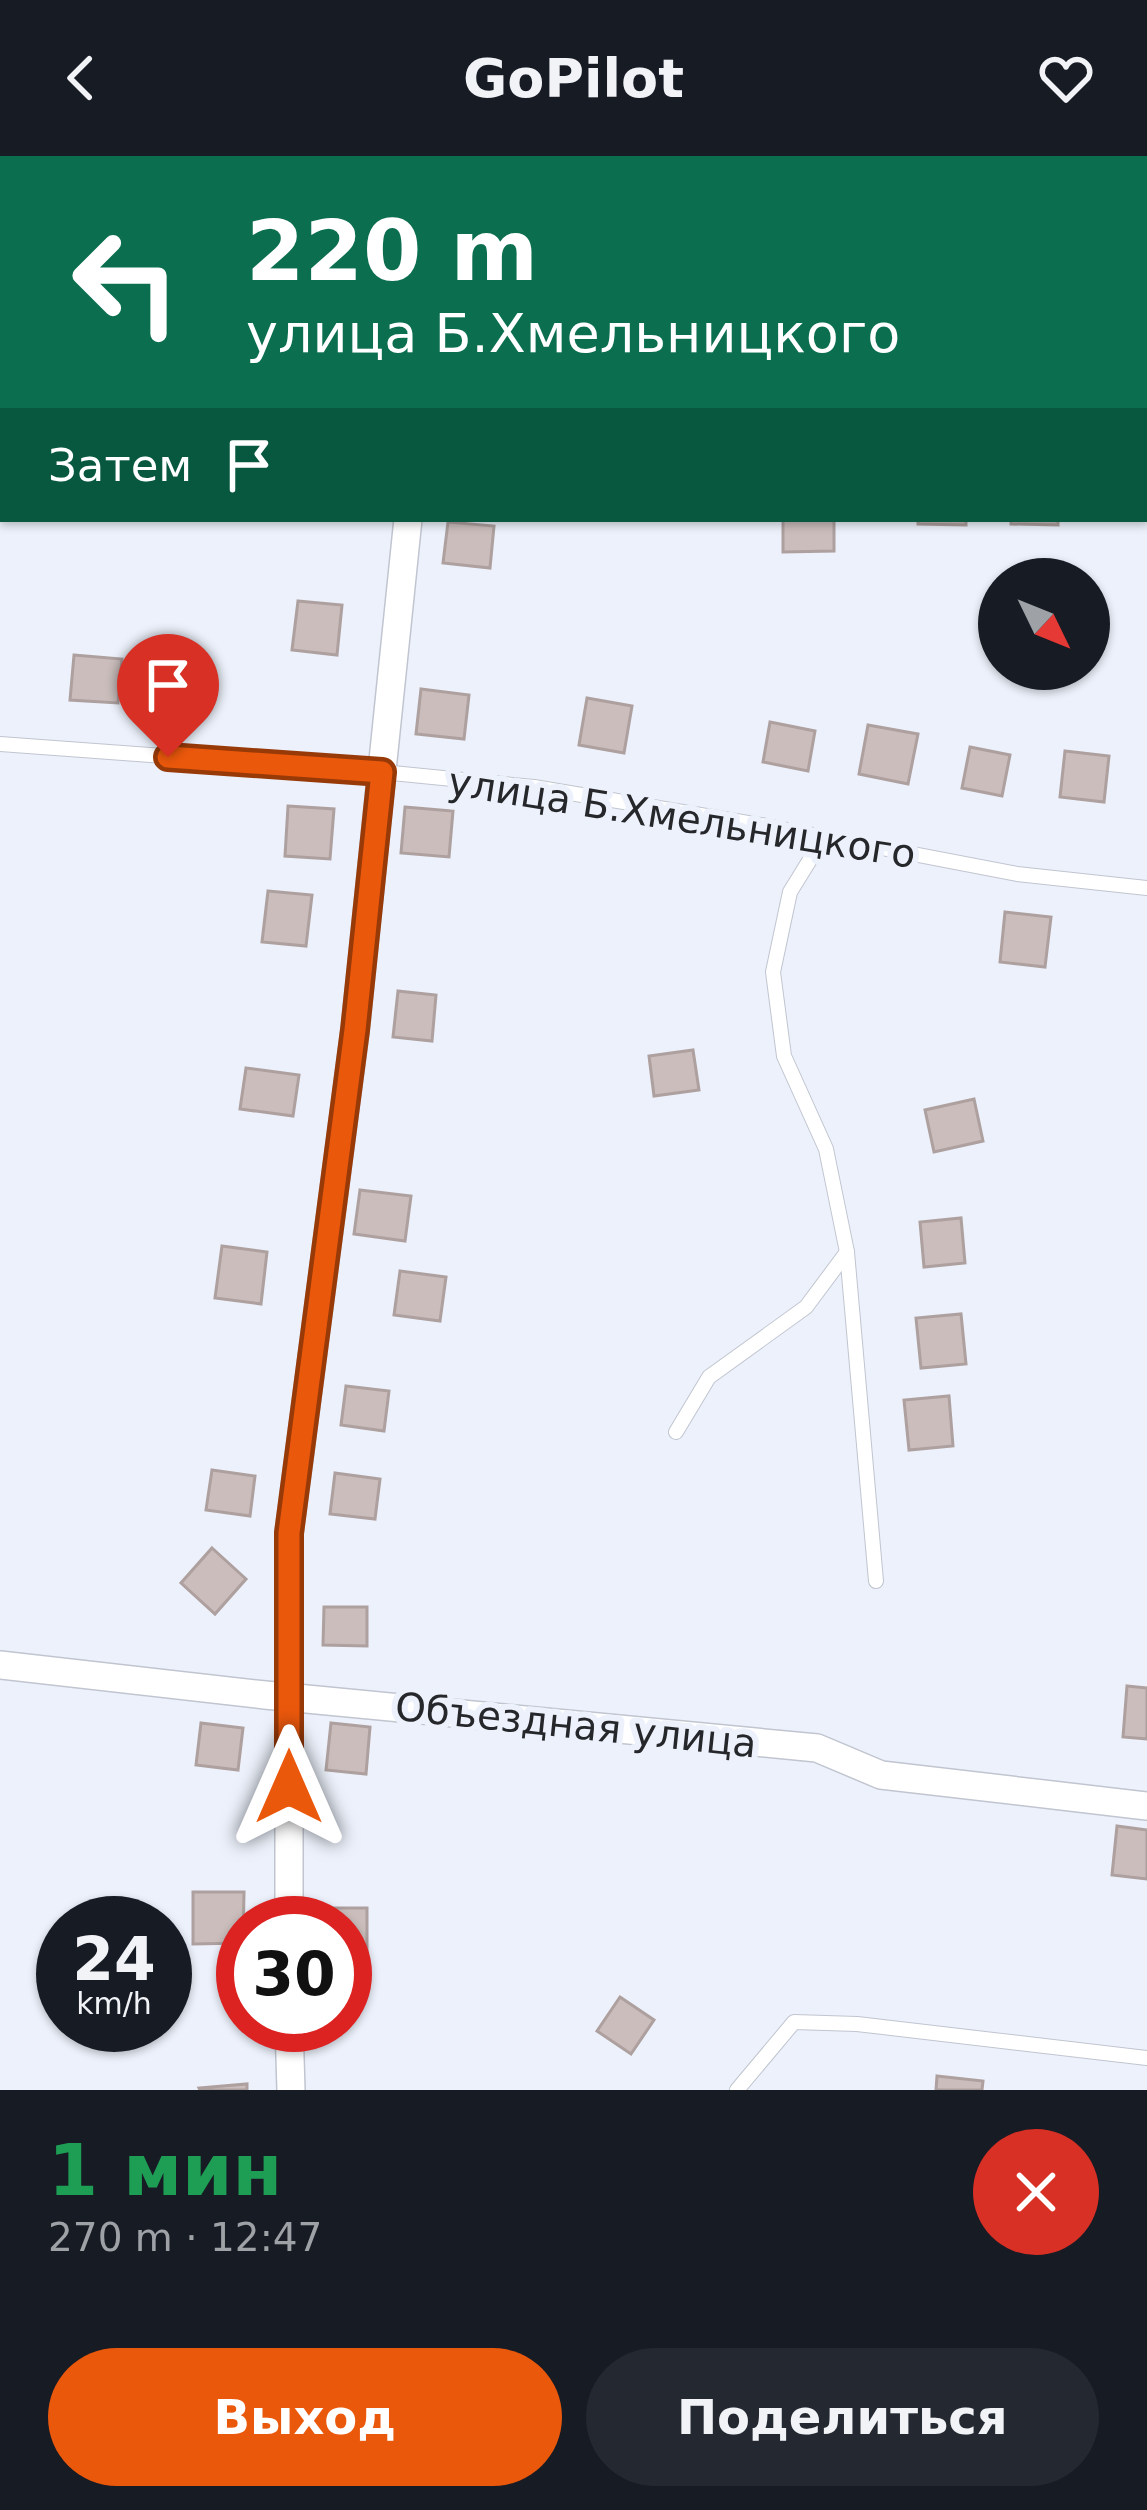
<!DOCTYPE html>
<html lang="ru">
<meta charset="utf-8">
<style>
:root{--surface:#171b24;--page:#242831;--text:#f1f3f6;--muted:#9ea1a6;--accent:#ea580c}
body{margin:0;font-family:"DejaVu Sans",sans-serif;background:var(--page);color:var(--text);height:100vh;display:flex;flex-direction:column;font-size:45px;white-space:nowrap}
*{box-sizing:border-box;margin:0}
p{font-size:39px;color:var(--muted)}
.icon{flex:none;width:66px;height:66px;fill:none;stroke:currentColor;stroke-width:2;stroke-linecap:round;stroke-linejoin:round}
.map{position:relative;height:1934px;overflow:hidden}
.side{display:flex;flex-direction:column;background:var(--surface);flex:1}
.side>*{flex:none}
.hud{position:absolute;left:0px;top:0px;width:1149px;height:366px;box-shadow:0 3px 9px #0004;background:#0b6e4f;color:#fff;overflow:hidden}
.needle{width:78px;rotate:133deg}
.buttons{position:absolute;left:978px;top:402px;display:grid;gap:24px}
.buttons a{display:grid;place-items:center;width:132px;height:132px;border-radius:50%;background:var(--surface);box-shadow:0 3px 9px #0004;font-size:60px}
.speed{position:absolute;left:36px;top:1740px;display:flex;gap:24px;font-size:60px;font-weight:700;text-align:center}
.speed>*{display:grid;place-content:center;width:156px;height:156px;border-radius:50%;background:var(--surface);box-shadow:0 3px 9px #0004;line-height:1}
.speed small{font-size:30px;font-weight:400}
.speed .limit{border:18px solid #d22;background:#fff;color:#111}
.pin{position:absolute;display:grid;place-items:center;width:102px;height:102px;color:#fff;margin:-123px -51px;border-radius:50% 50% 50% 0;rotate:-45deg;box-shadow:0 0 12px #0007}
.pin .icon{rotate:45deg}
.me{position:absolute;width:132px;margin:-66px;rotate:0deg;stroke-linejoin:round;filter:drop-shadow(0 0 9px #0008)}
.turn{display:flex;align-items:center;gap:42px;height:252px;padding:0 48px;font-size:54px}
.turn .icon{width:156px;height:156px;stroke-width:2.5}
.turn b{display:block;font-size:84px;line-height:102px}
.then{display:flex;align-items:center;height:114px;padding:0 48px;background:#0003;gap:24px;font-size:45px}
.round{display:grid;place-items:center;flex:none;width:126px;height:126px;border-radius:63px;background:var(--page)}
.headline{display:flex;align-items:center;justify-content:space-between;height:204px;padding:0 48px}
h1{font-size:72px;font-weight:700;line-height:90px;color:#1e9e55}
.button{display:flex;gap:24px;margin-top:auto;padding:24px 48px}
.button a{flex:1;height:138px;border-radius:72px;background:var(--accent);color:#fff;font-size:48px;font-weight:700;line-height:138px;text-align:center}
.button a+a{background:var(--page);color:var(--text)}
header{display:flex;justify-content:space-between;align-items:center;height:156px;padding:0 48px;background:var(--surface);font-size:54px;font-weight:700}
.map>svg:first-child{display:block}
.building{fill:#cabdbc;stroke:#ada09f;stroke-width:3}
.lines{fill:none;stroke-linecap:round;stroke-linejoin:round}
.lane-casing{stroke:#c0c5cf;stroke-width:16}
.street-casing{stroke:#c0c5cf;stroke-width:30}
.lane{stroke:#fff;stroke-width:14}
.street{stroke:#fff;stroke-width:27}
.route-casing{stroke:#983908;stroke-width:30}
.route{stroke:#ea580c;stroke-width:21}
.labels{text-anchor:middle;dominant-baseline:central;stroke-width:12;stroke-linejoin:round;paint-order:stroke}
.street-label{font-size:39px;fill:#26272b;stroke:#ecf1fb}
</style>
<header><svg class="icon" aria-label="back" viewBox="0 0 24 24"><path d="M15 5l-7 7 7 7"/></svg>GoPilot<svg class="icon" aria-label="heart" viewBox="0 0 24 24"><path d="M12 20l-8-8c-3-5 5-10 8-4 3-6 11-1 8 4z"/></svg></header>
<div class="map">
<svg width="1147" height="1934" viewBox="0 0 1147 1934">
<rect width="100%" height="100%" fill="#ecf1fb"/>
<g class="building">
<path d="M 482,0 L 531,0 L 530,3 L 482,3 Z"/>
<path d="M 783,363 L 834,363 L 834,395 L 783,396 Z"/>
<path d="M 918,363 L 966,363 L 966,369 L 918,368 Z"/>
<path d="M 1011,363 L 1058,363 L 1058,369 L 1011,368 Z"/>
<path d="M 448,366 L 494,370 L 490,412 L 443,407 Z"/>
<path d="M 298,445 L 342,449 L 337,499 L 292,494 Z"/>
<path d="M 74,499 L 122,503 L 118,547 L 70,544 Z"/>
<path d="M 421,533 L 469,539 L 464,583 L 416,578 Z"/>
<path d="M 587,542 L 632,550 L 624,597 L 579,589 Z"/>
<path d="M 770,566 L 815,575 L 808,615 L 763,606 Z"/>
<path d="M 868,569 L 918,578 L 908,628 L 859,618 Z"/>
<path d="M 970,591 L 1010,599 L 1002,640 L 962,632 Z"/>
<path d="M 1065,595 L 1109,600 L 1104,646 L 1060,641 Z"/>
<path d="M 288,650 L 334,653 L 330,703 L 285,700 Z"/>
<path d="M 405,651 L 453,655 L 449,701 L 401,697 Z"/>
<path d="M 268,735 L 312,739 L 306,790 L 262,786 Z"/>
<path d="M 1005,756 L 1051,761 L 1045,811 L 1000,806 Z"/>
<path d="M 398,835 L 436,839 L 432,885 L 393,881 Z"/>
<path d="M 693,894 L 699,934 L 654,940 L 649,900 Z"/>
<path d="M 246,912 L 299,919 L 293,960 L 240,953 Z"/>
<path d="M 974,943 L 983,985 L 934,996 L 925,954 Z"/>
<path d="M 360,1034 L 411,1040 L 405,1085 L 354,1078 Z"/>
<path d="M 961,1062 L 965,1107 L 924,1111 L 920,1066 Z"/>
<path d="M 222,1090 L 267,1096 L 261,1148 L 215,1142 Z"/>
<path d="M 400,1115 L 446,1121 L 440,1165 L 394,1159 Z"/>
<path d="M 961,1158 L 966,1208 L 921,1212 L 916,1162 Z"/>
<path d="M 346,1230 L 389,1235 L 384,1275 L 341,1269 Z"/>
<path d="M 949,1240 L 953,1290 L 909,1294 L 904,1244 Z"/>
<path d="M 212,1314 L 255,1320 L 250,1360 L 206,1354 Z"/>
<path d="M 335,1317 L 380,1323 L 375,1363 L 330,1358 Z"/>
<path d="M 212,1392 L 246,1423 L 215,1458 L 181,1427 Z"/>
<path d="M 324,1451 L 367,1451 L 367,1490 L 323,1489 Z"/>
<path d="M 1127,1530 L 1147,1532 L 1147,1583 L 1123,1581 Z"/>
<path d="M 201,1567 L 243,1572 L 238,1614 L 196,1609 Z"/>
<path d="M 331,1567 L 370,1571 L 366,1618 L 326,1614 Z"/>
<path d="M 1117,1670 L 1147,1674 L 1147,1723 L 1112,1719 Z"/>
<path d="M 193,1736 L 244,1736 L 243,1787 L 193,1788 Z"/>
<path d="M 326,1752 L 367,1752 L 367,1797 L 345,1797 L 345,1767 L 327,1767 Z"/>
<path d="M 620,1841 L 654,1864 L 631,1898 L 597,1875 Z"/>
<path d="M 937,1920 L 983,1925 L 982,1934 L 936,1934 Z"/>
<path d="M 247,1928 L 247,1934 L 200,1934 L 199,1932 Z"/>
</g>
<g class="lines">
<defs>
<g id="lane">
<path d="M 716,3 L 716,0"/>
<path d="M 1146,300 L 1147,300"/>
<path d="M 0,588 L 382,616 L 534,631 L 767,670 L 1017,718 L 1147,732"/>
<path d="M 824,681 L 790,736 L 773,816 L 784,900 L 826,993 L 847,1096 L 876,1425"/>
<path d="M 676,1276 L 709,1221 L 806,1151 L 847,1096"/>
<path d="M 737,1934 L 794,1866 L 857,1868 L 1147,1902"/>
</g>
<g id="street">
<path d="M 445,3 L 445,0"/>
<path d="M 0,1509 L 265,1539 L 817,1592 L 881,1619 L 1147,1650"/>
<path d="M 289,1767 L 289,1377 L 355,875 L 408,363"/>
<path d="M 289,1869 L 291,1934"/>
</g>
</defs>
<use href="#lane" class="lane-casing"/>
<use href="#street" class="street-casing"/>
<use href="#lane" class="lane"/>
<use href="#street" class="street"/>
</g>
<g class="lines">
<defs>
<path id="route" d="M 168,601 L 382,616 L 355,874 L 289,1377 L 289,1631"/>
</defs>
<use href="#route" class="route-casing"/>
<use href="#route" class="route"/>
</g>
<g class="labels">
<g class="street-label">
<text transform="translate(682 662) rotate(9)">улица Б.Хмельницкого</text>
<text transform="translate(576 1569) rotate(6)">Объездная улица</text>
</g>
</g>
</svg>
<div class="buttons">
<a><svg class="needle" viewBox="-14 -14 28 28"><path d="M0-13l5 13h-10z" fill="#e53935"/><path d="M0 13l5-13h-10z" fill="#9ea1a6"/></svg></a>
</div>
<div class="speed"><div>24<small>km/h</small></div><div class="limit">30</div></div>
<div class="pin" style="left:168px;top:601px;background:#d93025"><svg class="icon" aria-label="arrive" viewBox="0 0 24 24"><path d="M6 21V4h12l-3 4 3 4H6"/></svg></div>
<svg class="me" style="left:289px;top:1631px" viewBox="-20 -20 40 40"><path d="M0-17L14 15 0 8-14 15z" fill="#ea580c" stroke="#fff" stroke-width="4"/></svg>
<div class="hud">
<div class="turn"><svg class="icon" aria-label="left" viewBox="0 0 24 24"><path d="M17 20v-9H6M10 6l-5 5 5 5"/></svg><div><b>220 m</b>улица Б.Хмельницкого</div></div>
<div class="then">Затем<svg class="icon" aria-label="arrive" viewBox="0 0 24 24"><path d="M6 21V4h12l-3 4 3 4H6"/></svg></div>
</div>
</div>
<section class="side">
<div class="headline"><div><h1>1 мин</h1><p>270 m · 12:47</p></div><a class="round" style="background:#d93025;color:#fff"><svg class="icon" aria-label="close" viewBox="0 0 24 24"><path d="M6 6l12 12M18 6L6 18"/></svg></a></div>
<div class="button"><a>Выход</a><a>Поделиться</a></div>
</section>
